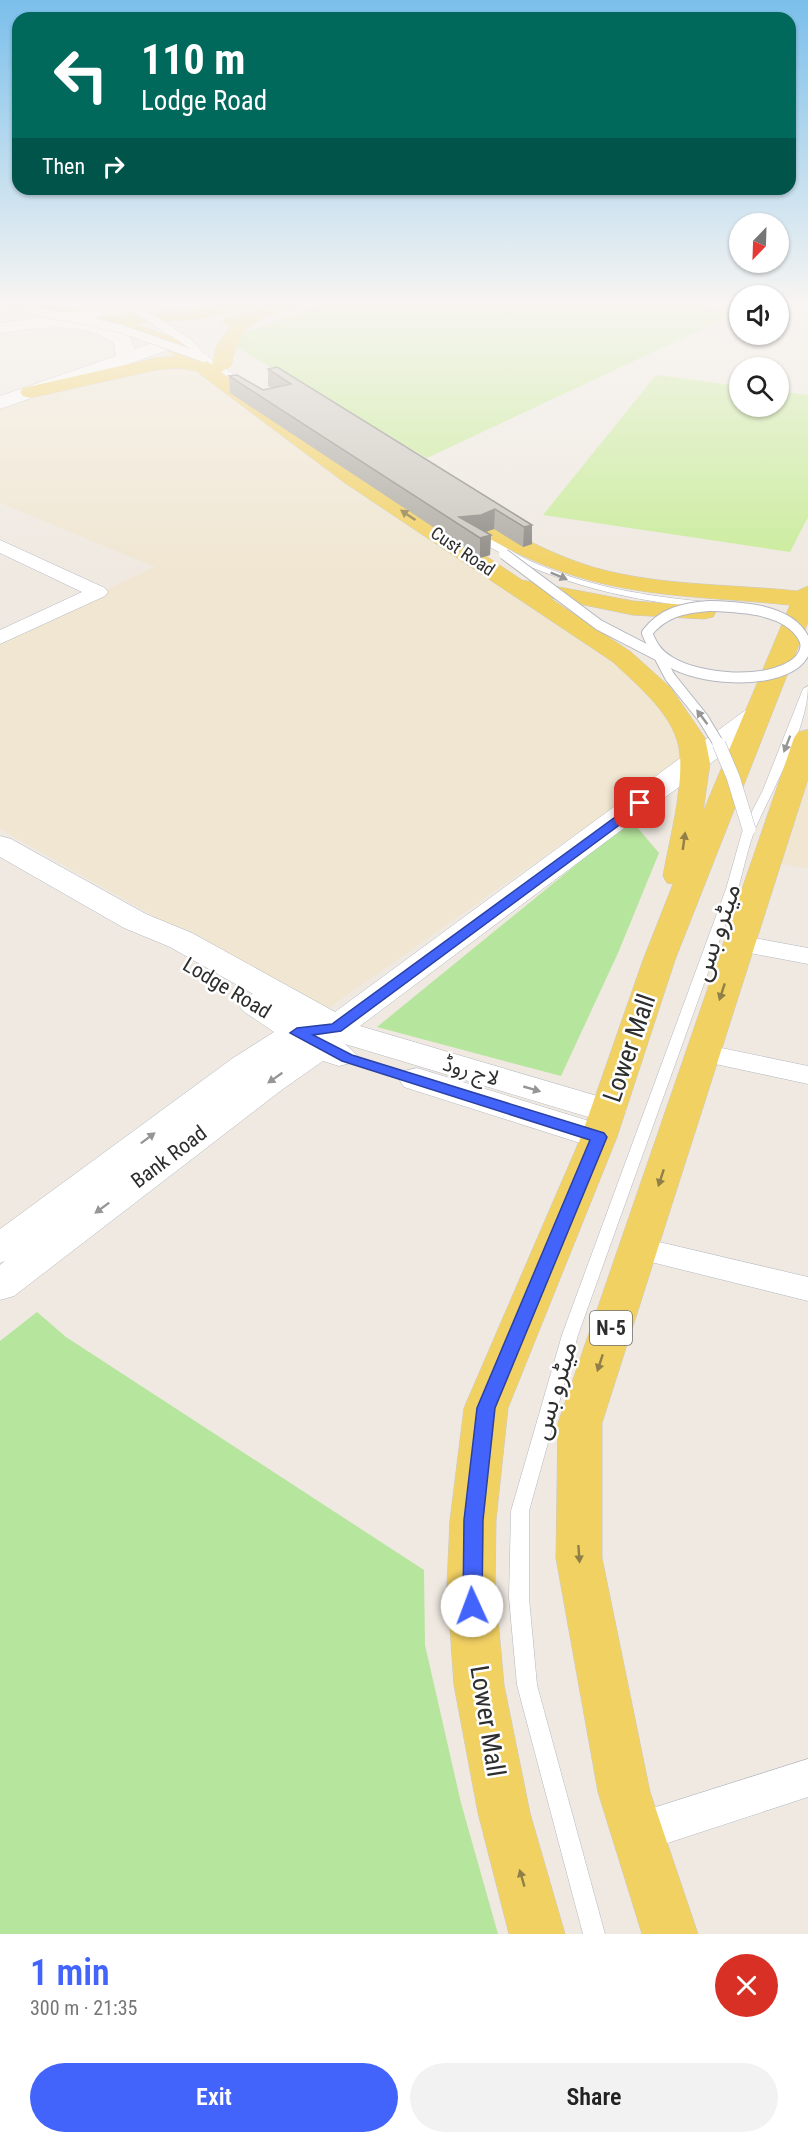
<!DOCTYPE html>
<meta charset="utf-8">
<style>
:root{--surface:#fff;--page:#f2f2f2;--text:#222;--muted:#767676;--accent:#4264fb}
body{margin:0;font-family:"Roboto Condensed","Noto Sans Arabic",sans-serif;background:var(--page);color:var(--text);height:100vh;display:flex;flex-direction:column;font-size:22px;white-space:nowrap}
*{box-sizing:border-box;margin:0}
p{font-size:20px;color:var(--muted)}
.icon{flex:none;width:33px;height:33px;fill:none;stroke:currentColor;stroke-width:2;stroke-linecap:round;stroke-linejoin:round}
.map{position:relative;height:1934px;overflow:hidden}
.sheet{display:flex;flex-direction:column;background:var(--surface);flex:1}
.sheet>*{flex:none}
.top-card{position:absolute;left:12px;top:12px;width:784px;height:183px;border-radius:18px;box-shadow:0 2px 4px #0004;background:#00695c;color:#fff;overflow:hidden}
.needle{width:39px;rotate:203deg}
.fabs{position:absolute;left:729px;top:213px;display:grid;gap:12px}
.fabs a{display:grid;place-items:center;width:60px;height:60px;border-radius:50%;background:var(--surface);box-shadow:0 2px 4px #0004;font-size:30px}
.pin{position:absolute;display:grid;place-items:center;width:51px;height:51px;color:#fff;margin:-26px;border-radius:12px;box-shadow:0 3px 9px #0006}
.me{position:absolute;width:66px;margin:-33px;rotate:358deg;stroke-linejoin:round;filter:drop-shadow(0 0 4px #0008)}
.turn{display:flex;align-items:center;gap:21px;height:126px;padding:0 30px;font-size:27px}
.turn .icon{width:78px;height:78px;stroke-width:2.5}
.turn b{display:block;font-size:42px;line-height:51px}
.then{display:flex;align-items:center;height:57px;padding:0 30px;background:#0003;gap:12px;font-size:22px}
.round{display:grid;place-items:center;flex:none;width:63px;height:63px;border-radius:32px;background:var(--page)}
.head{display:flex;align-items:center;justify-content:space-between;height:102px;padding:0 30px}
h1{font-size:36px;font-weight:600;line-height:45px;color:var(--accent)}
.primary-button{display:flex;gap:12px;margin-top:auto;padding:12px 30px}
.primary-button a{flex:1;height:69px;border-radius:36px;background:var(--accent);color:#fff;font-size:24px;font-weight:600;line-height:69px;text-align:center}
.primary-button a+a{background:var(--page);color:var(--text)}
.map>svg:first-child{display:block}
.education{fill:#f0e6d1}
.green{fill:#b6e59e}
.pitch{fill:#c9ec9a}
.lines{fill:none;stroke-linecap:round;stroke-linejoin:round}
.lane-casing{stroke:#b4b7c1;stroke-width:1}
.street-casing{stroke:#b4b7c1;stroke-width:1}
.secondary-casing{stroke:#b4b7c1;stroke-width:1}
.primary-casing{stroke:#c9c9c9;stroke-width:1}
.lane{fill:#fff;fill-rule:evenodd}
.street{fill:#fff;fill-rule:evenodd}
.secondary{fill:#fff;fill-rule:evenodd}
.primary{fill:#f2d163;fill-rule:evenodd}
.lane-bridge-far2-casing{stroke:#b4b7c1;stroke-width:9;stroke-linecap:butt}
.lane-bridge-far1-casing{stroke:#b4b7c1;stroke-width:12;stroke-linecap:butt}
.lane-bridge-casing{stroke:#b4b7c1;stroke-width:14;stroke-linecap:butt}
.lane-bridge-far2{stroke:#fff;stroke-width:8}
.lane-bridge-far1{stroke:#fff;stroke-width:10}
.lane-bridge{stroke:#fff;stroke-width:13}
.wall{fill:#afaba4}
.shaded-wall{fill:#8e8b86}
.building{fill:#cbc7bf;stroke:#8e8b86;stroke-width:1.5}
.oneway{fill:#908048}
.oneway2{fill:#969696}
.route{fill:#4264fb;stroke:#2b41a3;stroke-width:1.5}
.labels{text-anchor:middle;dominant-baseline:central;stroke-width:5;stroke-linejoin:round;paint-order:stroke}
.far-street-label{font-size:18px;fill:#2e2e2e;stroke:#fff}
.shield{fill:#fff;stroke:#6d6d6d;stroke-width:1.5}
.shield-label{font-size:20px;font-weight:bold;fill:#2e2e2e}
.street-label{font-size:21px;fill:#2e2e2e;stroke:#fff}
.near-street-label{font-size:26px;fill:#2e2e2e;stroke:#fff}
</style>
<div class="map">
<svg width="808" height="1934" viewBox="0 0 808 1934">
<rect width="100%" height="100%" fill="#efe9e1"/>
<g class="education">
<path d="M 170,343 L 662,694 L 688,759 L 570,838 L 323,1012 L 0,829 L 0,639 L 155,567 L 0,503 L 0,405 Z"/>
<path d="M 808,738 L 808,868 L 765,861 Z"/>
</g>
<g class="green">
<path d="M 631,820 L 659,853 L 618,953 L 561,1076 L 377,1027 Z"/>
<path d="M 37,1312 L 66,1337 L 424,1570 L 425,1645 L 461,1803 L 498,1934 L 0,1934 L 0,1341 Z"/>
</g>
<g class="pitch">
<path d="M 329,302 L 688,302 L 732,315 L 427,458 L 224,340 Z"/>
<path d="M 656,375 L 739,386 L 740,406 L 778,406 L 779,391 L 808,395 L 808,517 L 790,552 L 543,515 Z"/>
</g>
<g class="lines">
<defs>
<g id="lane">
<path d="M 204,356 L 207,356 L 249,385 L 242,387 L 201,360 L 201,356 Z"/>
<path d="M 477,533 C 497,540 515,555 535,563 C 589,587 647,596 706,602 L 711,605 C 703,611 681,606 671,604 C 600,594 535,575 474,538 L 472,536 Z"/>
<path d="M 808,686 C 808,728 773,788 756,827 C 748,846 744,869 738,889 L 578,1335 L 529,1511 L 529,1598 L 537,1685 L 605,1934 L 583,1934 L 517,1685 L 509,1598 L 511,1511 L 562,1335 L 726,889 L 743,829 L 763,790 L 803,689 Z"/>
</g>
<g id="street">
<path d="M 0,540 L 105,588 L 108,592 L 105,596 L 0,644 L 0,630 L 82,592 L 0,553 Z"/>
<path d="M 738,935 L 808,948 L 808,964 L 729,949 L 725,943 L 729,937 Z"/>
<path d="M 702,1044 L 808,1066 L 808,1084 L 692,1059 L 688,1053 L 692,1047 Z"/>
<path d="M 638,1237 L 808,1277 L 808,1301 L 627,1256 L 622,1248 L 627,1240 Z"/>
<path d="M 808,1759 L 808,1797 L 637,1853 L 622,1847 L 615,1833 L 622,1819 L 637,1813 Z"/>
</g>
<g id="secondary">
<path d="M 0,302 L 11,302 L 6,308 L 0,309 Z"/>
<path d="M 47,317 C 77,316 104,320 130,337 L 134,349 L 170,337 L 179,343 L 177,347 L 0,409 L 0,396 L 116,356 L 114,343 C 81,320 38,328 0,333 L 0,323 Z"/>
<path d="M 757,707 L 767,709 L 771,715 L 767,721 L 360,1026 L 621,1103 L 626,1111 L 621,1119 L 608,1123 L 595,1119 L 345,1044 L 357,1055 L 351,1063 L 339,1066 L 323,1061 L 283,1089 L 14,1296 L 0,1300 L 0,1265 L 5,1261 L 0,1263 L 0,1229 L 233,1058 L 274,1032 L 243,1011 L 238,1004 L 243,997 L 253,994 L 170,947 L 124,928 L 0,857 L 0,836 L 11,839 L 146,914 L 192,933 L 335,1012 L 747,709 Z"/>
<path d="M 417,1068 L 612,1128 L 617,1137 L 612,1146 L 599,1149 L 404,1087 L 399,1079 L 404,1071 Z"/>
</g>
<g id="primary">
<path d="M 3,302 L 29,302 L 117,318 L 125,314 L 200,309 L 231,302 L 262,302 L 259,306 L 200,319 L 134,324 L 177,339 L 212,365 L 217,345 L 230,327 L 222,322 L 225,318 L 278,302 L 305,302 L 302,306 C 261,319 241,318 231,366 L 221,372 L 361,473 L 522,580 L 633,601 L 713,607 L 716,612 L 713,617 L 704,619 L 633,615 L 550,598 L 631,652 L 671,688 L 705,738 L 710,763 L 703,812 L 790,605 C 714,597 636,598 563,572 C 521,558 482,535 444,512 L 441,507 L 444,502 L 460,502 C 503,528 548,554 596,568 C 661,586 730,584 797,591 L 808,586 L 808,622 L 675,960 L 617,1137 L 508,1408 L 496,1520 L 495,1586 L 504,1685 L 530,1813 L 565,1934 L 509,1934 L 478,1813 L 454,1685 L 447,1586 L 450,1520 L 464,1408 L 581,1137 L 643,960 L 673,884 L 667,883 L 663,876 C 669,841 688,772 677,740 C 668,710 635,683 613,662 L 345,483 L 196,371 L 177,368 L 156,370 L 30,398 L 23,396 L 20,392 L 23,388 L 156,358 L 176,356 C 158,343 134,334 112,328 C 91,322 14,317 3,302 Z"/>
<path d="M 808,730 L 808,779 L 602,1423 L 602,1558 L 650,1792 L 698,1934 L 642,1934 L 598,1792 L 556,1558 L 558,1423 L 794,738 L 798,732 Z"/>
</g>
</defs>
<use href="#lane" class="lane-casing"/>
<use href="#street" class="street-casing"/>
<use href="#secondary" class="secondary-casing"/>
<use href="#primary" class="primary-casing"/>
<use href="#lane" class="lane"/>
<use href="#street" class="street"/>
<use href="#secondary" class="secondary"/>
<use href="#primary" class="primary"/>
<defs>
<g id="lane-bridge-far2">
<path d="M 26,302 L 28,308 C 58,320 93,321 120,302"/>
<path d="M 126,302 L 189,343 L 202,357"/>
<path d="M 61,315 L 122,329 L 204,358"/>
</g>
<g id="lane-bridge-far1">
<path d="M 504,554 L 599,625 L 659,656 L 670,677 L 703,718 L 720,746"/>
<path d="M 709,606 C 739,607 789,608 804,639 C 808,648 804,656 796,663 C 768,685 698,680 669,661 C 657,654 652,645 647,633 C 663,612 684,608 709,606 Z"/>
</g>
<path id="lane-bridge" d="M 719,744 L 733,777 L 749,829"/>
</defs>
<use href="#lane-bridge-far2" class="lane-bridge-far2-casing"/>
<use href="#lane-bridge-far1" class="lane-bridge-far1-casing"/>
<use href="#lane-bridge" class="lane-bridge-casing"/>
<use href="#lane-bridge-far2" class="lane-bridge-far2"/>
<use href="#lane-bridge-far1" class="lane-bridge-far1"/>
<use href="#lane-bridge" class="lane-bridge"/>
</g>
<path class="wall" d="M 268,369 L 532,525 L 532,544 L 523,547 L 494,529 L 485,532 L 491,535 L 490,555 L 480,558 L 230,393 L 229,376 L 263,390 L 272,388 L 268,386 Z"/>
<g class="shaded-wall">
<path d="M 495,509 L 494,529 L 480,534 L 459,517 Z"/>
<path d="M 532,525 L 532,544 L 523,547 L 524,527 Z"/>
<path d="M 491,535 L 490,555 L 480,558 L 480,538 Z"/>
</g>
<path class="building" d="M 277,367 L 532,525 L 524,527 L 495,509 L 481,515 L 459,517 L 491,535 L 480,538 L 229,376 L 237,375 L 263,390 L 291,384 L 268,369 Z"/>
<defs><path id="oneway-solid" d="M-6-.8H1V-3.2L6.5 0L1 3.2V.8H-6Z" transform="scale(1.5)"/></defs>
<g class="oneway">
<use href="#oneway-solid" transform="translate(408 515) rotate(-146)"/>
<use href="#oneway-solid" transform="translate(684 841) rotate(-82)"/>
<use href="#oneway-solid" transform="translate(722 992) rotate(108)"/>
<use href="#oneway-solid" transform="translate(661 1178) rotate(108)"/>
<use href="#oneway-solid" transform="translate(600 1363) rotate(108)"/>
<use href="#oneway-solid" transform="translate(579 1554) rotate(86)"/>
<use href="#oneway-solid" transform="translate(522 1878) rotate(-106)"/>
</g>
<g class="oneway2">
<use href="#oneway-solid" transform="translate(559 576) rotate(22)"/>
<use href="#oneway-solid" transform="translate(702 717) rotate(-127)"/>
<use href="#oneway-solid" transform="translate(787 744) rotate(111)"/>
<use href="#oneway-solid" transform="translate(275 1078) rotate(145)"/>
<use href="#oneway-solid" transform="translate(532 1089) rotate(16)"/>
<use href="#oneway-solid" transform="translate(148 1138) rotate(-37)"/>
<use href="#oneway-solid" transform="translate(102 1208) rotate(143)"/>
</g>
<linearGradient id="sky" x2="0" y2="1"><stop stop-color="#7abfeb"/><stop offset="0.53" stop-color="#f8f5f2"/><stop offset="1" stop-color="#f8f5f2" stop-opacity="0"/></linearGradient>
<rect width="808" height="572" fill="url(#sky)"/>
<path class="route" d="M 640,799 L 646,803 L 645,806 L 341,1031 L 313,1035 L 352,1055 L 604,1133 L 607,1137 L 495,1408 L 483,1520 L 482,1606 L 479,1612 L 472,1614 L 466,1612 L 463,1606 L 464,1520 L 477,1408 L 590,1140 L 342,1061 L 290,1033 L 297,1028 L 332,1024 Z"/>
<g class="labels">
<g class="far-street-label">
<text transform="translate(463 551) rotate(34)">Cust Road</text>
</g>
<rect class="shield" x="590" y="1311" width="42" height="34" rx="4.5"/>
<g class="shield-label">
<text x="611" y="1328">N-5</text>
</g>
<g class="street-label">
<text transform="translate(227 988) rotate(31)">Lodge Road</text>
<text transform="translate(471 1071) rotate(16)">لاج روڈ</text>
<text transform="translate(169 1157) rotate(-37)">Bank Road</text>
</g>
<g class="near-street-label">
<text transform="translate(716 932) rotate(-71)">میٹرو بس</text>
<text transform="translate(629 1048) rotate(-71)">Lower Mall</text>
<text transform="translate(554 1390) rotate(-73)">میٹرو بس</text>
<text transform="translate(488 1721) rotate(81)">Lower Mall</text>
</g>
</g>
</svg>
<div class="fabs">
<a><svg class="needle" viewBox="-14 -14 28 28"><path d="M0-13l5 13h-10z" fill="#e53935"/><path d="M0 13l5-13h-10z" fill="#767676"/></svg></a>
<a><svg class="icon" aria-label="sound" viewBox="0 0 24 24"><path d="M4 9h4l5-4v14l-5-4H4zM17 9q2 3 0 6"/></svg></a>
<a><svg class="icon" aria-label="search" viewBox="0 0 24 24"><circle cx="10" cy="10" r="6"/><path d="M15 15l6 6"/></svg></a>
</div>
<div class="pin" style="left:640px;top:803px;background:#d93025"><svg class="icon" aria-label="arrive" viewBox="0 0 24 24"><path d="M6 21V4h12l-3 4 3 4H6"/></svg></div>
<svg class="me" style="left:472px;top:1606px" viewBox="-20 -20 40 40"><circle r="19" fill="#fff"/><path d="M0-13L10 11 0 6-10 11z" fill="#4264fb"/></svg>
<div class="top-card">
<div class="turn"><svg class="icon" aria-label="left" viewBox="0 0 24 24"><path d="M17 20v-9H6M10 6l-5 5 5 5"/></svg><div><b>110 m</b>Lodge Road</div></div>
<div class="then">Then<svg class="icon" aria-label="right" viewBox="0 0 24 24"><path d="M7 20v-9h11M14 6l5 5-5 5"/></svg></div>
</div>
</div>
<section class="sheet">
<div class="head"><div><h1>1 min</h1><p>300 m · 21:35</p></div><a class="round" style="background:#d93025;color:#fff"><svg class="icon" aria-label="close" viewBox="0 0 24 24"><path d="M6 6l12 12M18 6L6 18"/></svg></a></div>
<div class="primary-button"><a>Exit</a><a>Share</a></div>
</section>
